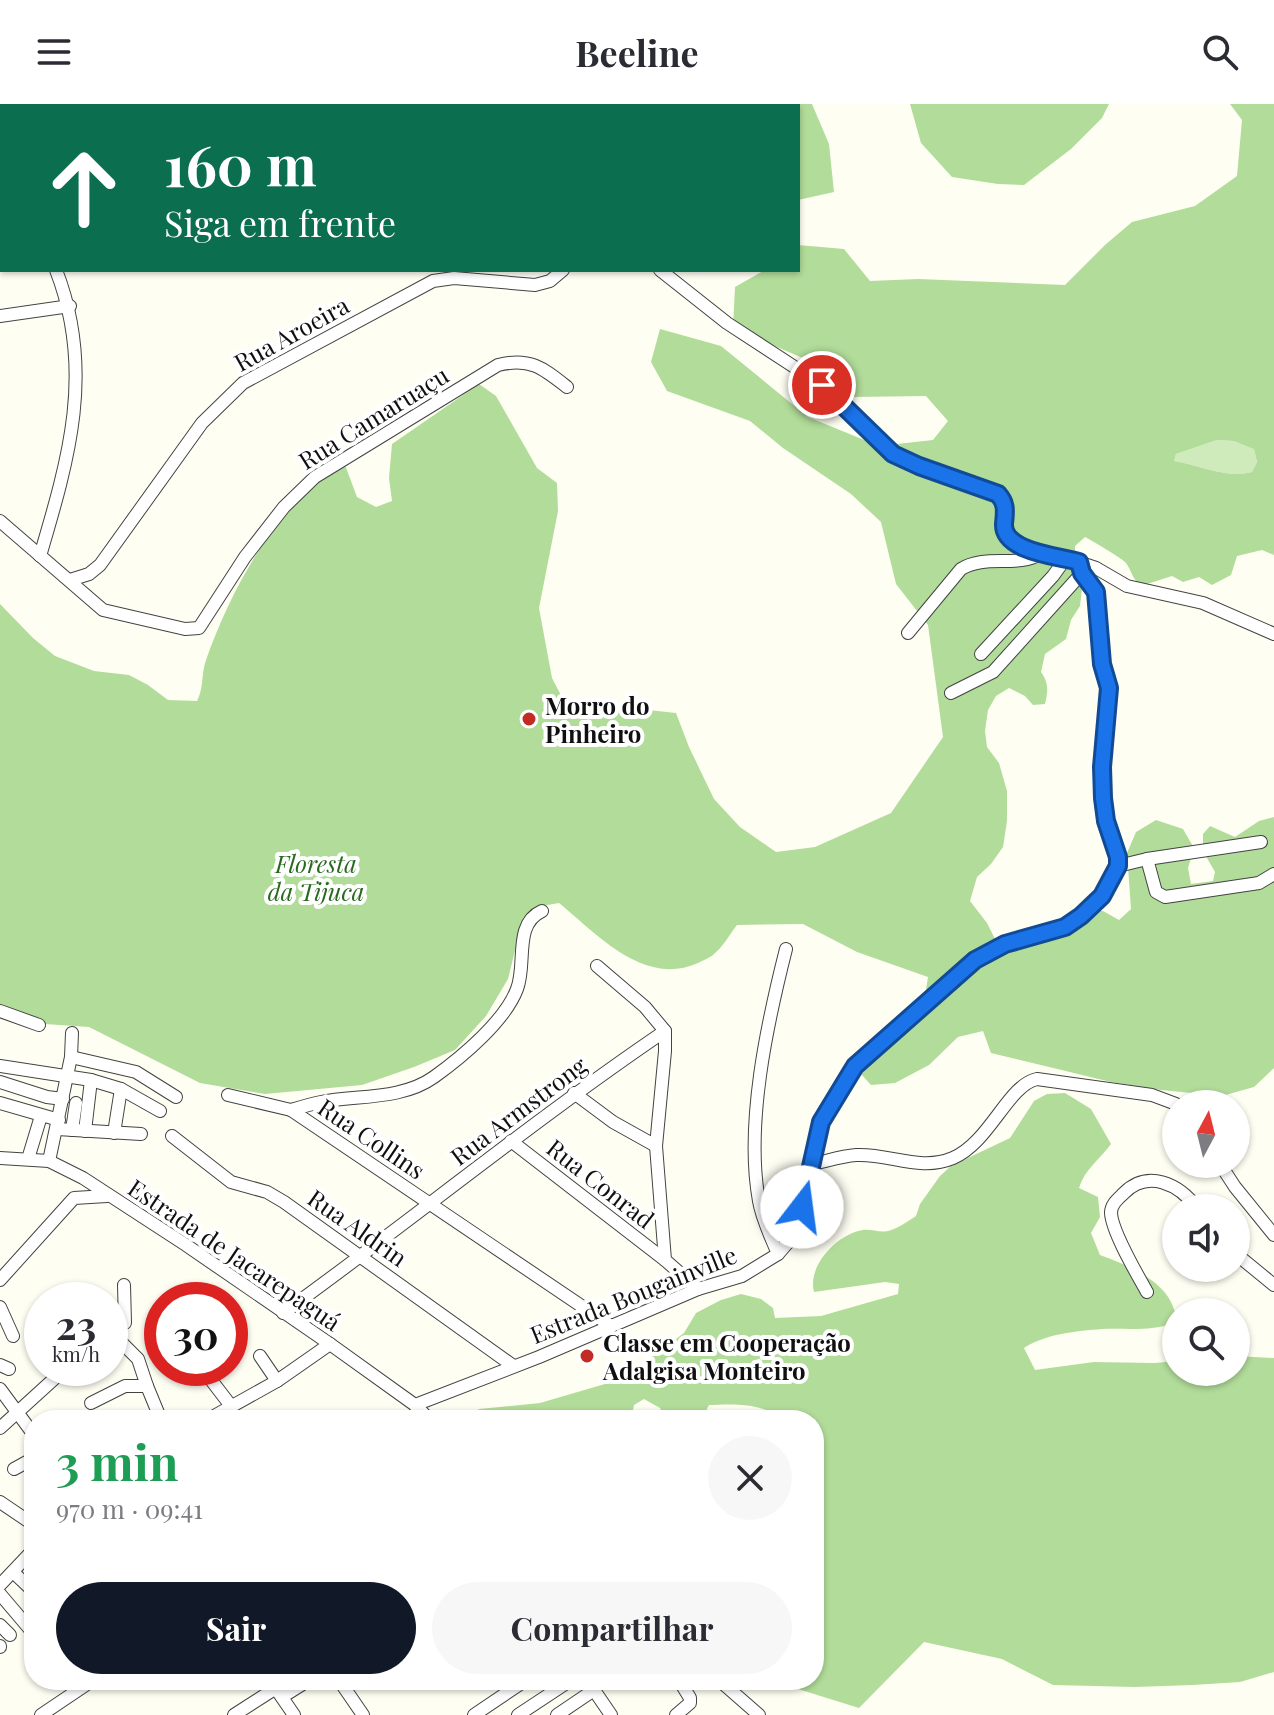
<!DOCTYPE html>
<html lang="pt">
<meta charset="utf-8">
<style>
:root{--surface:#fff;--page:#f7f7f7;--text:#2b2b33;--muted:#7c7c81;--accent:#111827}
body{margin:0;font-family:"Playfair Display",serif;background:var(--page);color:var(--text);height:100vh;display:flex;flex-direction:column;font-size:30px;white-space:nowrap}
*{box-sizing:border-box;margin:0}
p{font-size:26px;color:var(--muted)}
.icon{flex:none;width:44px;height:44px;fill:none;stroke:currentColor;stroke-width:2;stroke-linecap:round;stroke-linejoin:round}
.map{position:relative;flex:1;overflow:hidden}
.side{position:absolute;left:24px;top:1306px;width:800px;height:280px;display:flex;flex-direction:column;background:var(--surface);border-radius:32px;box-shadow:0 2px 6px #0004}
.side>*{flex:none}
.hud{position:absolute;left:0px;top:0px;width:800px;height:168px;box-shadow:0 2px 6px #0004;background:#0b6e4f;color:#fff;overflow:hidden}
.needle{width:52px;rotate:7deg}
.buttons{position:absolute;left:1162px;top:986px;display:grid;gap:16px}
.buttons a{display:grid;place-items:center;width:88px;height:88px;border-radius:50%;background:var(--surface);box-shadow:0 2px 6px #0004;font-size:40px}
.speed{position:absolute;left:24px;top:1178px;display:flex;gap:16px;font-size:40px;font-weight:700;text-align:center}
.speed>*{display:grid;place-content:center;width:104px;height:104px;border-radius:50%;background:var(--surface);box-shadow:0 2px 6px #0004;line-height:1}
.speed small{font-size:20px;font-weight:400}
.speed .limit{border:12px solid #d22;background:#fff;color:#111}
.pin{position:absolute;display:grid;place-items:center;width:68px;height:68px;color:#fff;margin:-34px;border:4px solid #fff;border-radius:50%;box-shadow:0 2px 8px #0007}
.me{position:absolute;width:88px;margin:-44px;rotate:15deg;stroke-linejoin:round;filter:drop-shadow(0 0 6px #0008)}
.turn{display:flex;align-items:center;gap:28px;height:168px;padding:0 32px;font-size:36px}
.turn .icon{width:104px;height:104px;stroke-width:2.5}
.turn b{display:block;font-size:56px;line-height:68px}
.round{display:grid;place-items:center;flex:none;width:84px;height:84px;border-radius:42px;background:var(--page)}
.overview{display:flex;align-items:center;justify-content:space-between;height:136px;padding:0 32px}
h1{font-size:48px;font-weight:700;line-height:60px;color:#1e9e55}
.cta{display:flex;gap:16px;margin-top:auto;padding:16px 32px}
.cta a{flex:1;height:92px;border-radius:48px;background:var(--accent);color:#fff;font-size:32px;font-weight:700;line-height:92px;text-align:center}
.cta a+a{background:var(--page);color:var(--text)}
header{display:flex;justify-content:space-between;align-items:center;height:104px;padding:0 32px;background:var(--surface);font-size:36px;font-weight:700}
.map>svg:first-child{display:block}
.green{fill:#d0ebbb}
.forest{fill:#b2dc9a;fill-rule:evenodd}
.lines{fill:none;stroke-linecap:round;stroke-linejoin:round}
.minor-casing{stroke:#434343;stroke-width:14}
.minor{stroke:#fff;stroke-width:12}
.route-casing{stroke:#114b97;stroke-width:20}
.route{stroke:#1a73e8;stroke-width:14}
.poi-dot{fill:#c32c25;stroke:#fff;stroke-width:3}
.labels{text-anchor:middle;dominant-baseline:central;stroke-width:8;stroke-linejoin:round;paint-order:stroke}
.street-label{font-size:24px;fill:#101010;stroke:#fff}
.poi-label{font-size:24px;font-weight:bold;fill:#101010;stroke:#fff;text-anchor:start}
.park-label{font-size:24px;font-style:italic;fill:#276a1e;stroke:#fff}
</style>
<header><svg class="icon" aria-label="menu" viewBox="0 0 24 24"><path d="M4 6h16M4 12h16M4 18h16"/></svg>Beeline<svg class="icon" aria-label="search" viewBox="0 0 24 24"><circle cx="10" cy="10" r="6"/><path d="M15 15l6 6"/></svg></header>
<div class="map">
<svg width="1274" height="1611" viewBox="0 0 1274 1611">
<rect width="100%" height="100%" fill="#fffef3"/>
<path class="green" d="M 1217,336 L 1234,337 L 1254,344 L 1257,359 L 1252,368 C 1226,375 1200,361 1174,357 L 1176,350 Z"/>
<g class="forest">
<path d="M 621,0 L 812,0 L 829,40 L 834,88 L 798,96 L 798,2 Z"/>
<path d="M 910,0 L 1109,0 L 1102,14 L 1071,45 L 1024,81 L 998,80 L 952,73 L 921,39 Z"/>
<path d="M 1230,0 L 1274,0 L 1274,451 L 1262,446 L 1237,452 L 1231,471 L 1212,481 L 1199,473 L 1183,478 L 1172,472 L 1141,482 C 1131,473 1132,467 1126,459 C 1123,455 1091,436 1085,433 L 1075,442 L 1075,456 L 1084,468 L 1080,502 L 1071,516 L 1066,535 L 1045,550 L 1041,568 C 1049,579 1048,588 1045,600 L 1033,601 L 1025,592 L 1009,584 L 996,592 L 988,606 L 985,627 L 987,643 L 999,659 L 1007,687 L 1007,717 L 1003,743 L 991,760 L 977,773 L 970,797 L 987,819 L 995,835 C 1026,832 1059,833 1078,806 L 1103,807 L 1119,816 L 1131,805 L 1127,749 L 1136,728 L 1156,716 L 1183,725 L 1194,744 L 1188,764 L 1191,780 L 1213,777 L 1215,768 L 1203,747 L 1203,730 L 1210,722 L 1235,733 L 1259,717 L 1274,713 L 1274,964 L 1254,983 L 1222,992 L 1161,986 L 1111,978 L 991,949 L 983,927 L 958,933 L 929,961 L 895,979 L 871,981 L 861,970 L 880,943 L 926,886 L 928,873 L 857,848 L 803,820 L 737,821 C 730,830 723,843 714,850 C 710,854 703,856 698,859 C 644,883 598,831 559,799 L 542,802 L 523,814 L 508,875 L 486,912 L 455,946 L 414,963 L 362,981 L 265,990 L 200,979 L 89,923 L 45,920 L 0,901 L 0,500 L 33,534 L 55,552 L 94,567 L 129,571 L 148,581 L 168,596 L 197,597 C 204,584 201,570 206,556 C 228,494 262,430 309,383 C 318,374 333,368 345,361 L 357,393 L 376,403 L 392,397 L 389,374 L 392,340 L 479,280 L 496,292 L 537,364 L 557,379 L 558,407 L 539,504 L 552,574 L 564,597 L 676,609 L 689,643 L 714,695 L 740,723 L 776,748 L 815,743 L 891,709 L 943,633 L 928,521 L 896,480 L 881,418 L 851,390 L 783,344 L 750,317 L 667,287 L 651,258 L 660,225 L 721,242 L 808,313 L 879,342 L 933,336 L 948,317 L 926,292 L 853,293 L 812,258 L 733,224 L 735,183 L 765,166 L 798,166 L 798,141 L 844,145 L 870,177 L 918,175 L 1065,181 L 1105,141 L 1132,118 L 1195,102 L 1237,72 L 1242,16 ZM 1217,336 L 1234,337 L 1254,345 L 1257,358 L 1252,368 C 1226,375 1200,361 1174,357 L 1176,350 Z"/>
<path d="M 1065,989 L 1091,1005 L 1111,1040 C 1099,1056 1085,1065 1079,1084 L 1098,1093 L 1100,1113 L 1091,1129 L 1100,1151 C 1131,1162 1176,1181 1176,1218 C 1152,1228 1127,1224 1102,1225 C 1077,1227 1045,1230 1024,1244 L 1035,1266 L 1094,1258 L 1155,1259 L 1176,1257 L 1176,1268 L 1236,1268 L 1236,1252 L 1274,1254 L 1274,1568 L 1240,1578 L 1193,1581 L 1135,1583 L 1053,1581 L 1002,1555 L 924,1538 L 859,1604 L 769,1576 L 814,1576 L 814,1482 L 821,1473 L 824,1435 L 814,1415 L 814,1316 L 780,1316 C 765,1298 731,1300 709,1301 L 701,1316 L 667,1316 L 660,1304 L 644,1295 L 634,1301 L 631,1316 L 466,1316 L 479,1305 L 540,1299 L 622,1275 L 684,1229 L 696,1209 L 721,1196 L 741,1190 L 761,1195 L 773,1204 L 775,1214 L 821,1212 L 898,1190 L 899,1180 L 885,1178 L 814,1188 C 807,1162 837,1130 863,1126 C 871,1125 880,1129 888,1127 C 897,1125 908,1117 916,1112 L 920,1100 L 940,1072 L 951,1062 L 1010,1034 L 1034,997 L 1047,990 Z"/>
</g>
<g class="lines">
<defs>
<g id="minor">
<path d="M 111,0 L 112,2"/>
<path d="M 271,0 L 273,2"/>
<path d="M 429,0 L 431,2"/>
<path d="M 562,0 L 562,2"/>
<path d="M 660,166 L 727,219 L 822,281 L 893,350 L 919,362 L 998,390 C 1011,404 1000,420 1008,435 L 1040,450 L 1066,454 L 1096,464 L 1127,482 L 1203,499 L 1274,530"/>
<path d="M 0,212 L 70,202"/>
<path d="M 0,417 L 103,506 L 185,525 L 199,524 L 245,453 L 284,403 L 315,373 L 498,261 C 530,253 543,264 567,283"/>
<path d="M 40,452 C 69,354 95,266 56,166"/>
<path d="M 70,476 L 89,470 L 100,461 L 202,319 L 243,279 L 433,177 L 454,174 L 535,181 L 550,177 L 563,166"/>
<path d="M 908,529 L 961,465 C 985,450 1017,464 1040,450"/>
<path d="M 981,550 L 1053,472 L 1066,454"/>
<path d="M 951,589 L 993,568 L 1082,469"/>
<path d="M 1147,755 L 1156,788 L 1165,793 L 1259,779 L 1274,770"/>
<path d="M 1118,762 L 1147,755 L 1261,738"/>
<path d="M 597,862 L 645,903 L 665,927 L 665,947 L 656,1042 L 665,1156 L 698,1185"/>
<path d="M 0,907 L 39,921"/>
<path d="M 71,953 L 72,929"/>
<path d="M 0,962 L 91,976 L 121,985 L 160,1007"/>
<path d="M 0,978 L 47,993 L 63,995"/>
<path d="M 574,989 L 613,1018 L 656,1042"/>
<path d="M 228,991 L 291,1006 L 611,1222"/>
<path d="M 0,999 L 59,1016"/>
<path d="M 291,1006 C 301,1003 311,1000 321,998 C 357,991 402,996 434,973 C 462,953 505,917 517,885 C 527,860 513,820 542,807"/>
<path d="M 57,1025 L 141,1030"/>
<path d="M 72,1026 L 76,999"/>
<path d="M 85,1027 L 91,976"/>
<path d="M 114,1029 L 121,985"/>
<path d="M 172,1032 L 231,1078 L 267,1088 L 284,1098 L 512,1261"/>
<path d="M 511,1037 L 665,1156"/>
<path d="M 0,1054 L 49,1057 L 83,1074 L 186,1141 L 330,1240 L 415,1301 L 430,1316"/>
<path d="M 28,1055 L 41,1012"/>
<path d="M 49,1057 L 71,953 L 136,968 L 176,993"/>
<path d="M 813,1060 C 827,1057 842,1052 856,1051 C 889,1049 920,1068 953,1054 C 990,1038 1008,981 1037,975 L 1152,991 L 1176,1000"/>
<path d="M 1220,1060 L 1235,1083 L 1274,1131"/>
<path d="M 778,1150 C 771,1133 762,1115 759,1097 C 745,1021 767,920 786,845"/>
<path d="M 1236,1150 L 1274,1181"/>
<path d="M 0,1176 L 74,1094 L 107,1092"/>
<path d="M 124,1181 L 125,1219"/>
<path d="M 1147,1188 C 1137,1170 1112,1128 1111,1109 C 1111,1100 1118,1095 1124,1089 C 1148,1065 1179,1080 1197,1104"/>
<path d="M 0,1203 L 13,1232"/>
<path d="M 283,1209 C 412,1116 534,1016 665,927"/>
<path d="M 111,1228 L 138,1255 L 147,1282"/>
<path d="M 260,1252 L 277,1277"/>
<path d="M 0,1261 L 9,1265"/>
<path d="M 208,1272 L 231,1302"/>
<path d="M 0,1285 L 34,1331"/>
<path d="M 91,1299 L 125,1282 L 147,1282 L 161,1316"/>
<path d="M 415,1301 L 539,1253 L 698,1185 L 742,1172 L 778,1150 L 791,1135 L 796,1124 L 813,1060 L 821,1018 L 855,962 L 975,856 L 1005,840 L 1065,823 L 1081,812 L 1102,792 L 1118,762 L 1118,753 L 1106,717 L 1103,694 L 1102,663 L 1109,584 L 1102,560 L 1096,488 L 1082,469 L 1079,458"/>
<path d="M 207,1316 L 277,1277 L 330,1240"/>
<path d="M 0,1324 L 66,1264"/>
<path d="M 14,1365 L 34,1354"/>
<path d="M 0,1398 L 34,1421"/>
<path d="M 13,1468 L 34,1488"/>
<path d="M 0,1481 L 34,1445"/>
<path d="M 0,1490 L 34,1530"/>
<path d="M 0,1521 L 10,1531"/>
<path d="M 0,1542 L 0,1543"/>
<path d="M 270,1576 L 294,1611"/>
<path d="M 339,1576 L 363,1611"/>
<path d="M 719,1576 L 759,1611"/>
<path d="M 282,1593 L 309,1576"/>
<path d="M 41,1611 L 93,1576"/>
<path d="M 234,1611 L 276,1584"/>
<path d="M 474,1611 L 526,1576"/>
<path d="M 518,1611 L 571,1576"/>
<path d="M 557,1611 L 591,1588 L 596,1589 L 611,1611"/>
<path d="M 676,1611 L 690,1599 L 690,1594 L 679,1576"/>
</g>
</defs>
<use href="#minor" class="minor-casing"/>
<use href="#minor" class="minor"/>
</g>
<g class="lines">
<defs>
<path id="route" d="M 802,1103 L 821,1018 L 855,962 L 975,856 L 1005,840 L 1065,823 L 1081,812 L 1102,792 L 1118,762 L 1118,753 L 1106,717 L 1103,694 L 1102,663 L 1109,584 L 1102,560 L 1096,488 L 1082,469 L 1079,458 C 1059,452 1003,448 1004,420 C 1005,408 1007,400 998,390 L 919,362 L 893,350 L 822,281"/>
</defs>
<use href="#route" class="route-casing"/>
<use href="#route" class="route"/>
</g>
<g class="poi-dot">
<circle cx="529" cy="615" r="8"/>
<circle cx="587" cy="1252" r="8"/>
</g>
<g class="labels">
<g class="street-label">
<text transform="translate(291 229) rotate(-29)">Rua Aroeira</text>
<text transform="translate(373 313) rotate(-32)">Rua Camaruaçu</text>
<text transform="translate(518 1006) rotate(-37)">Rua Armstrong</text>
<text transform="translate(372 1034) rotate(34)">Rua Collins</text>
<text transform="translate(601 1079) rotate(38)">Rua Conrad</text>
<text transform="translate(358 1123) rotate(35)">Rua Aldrin</text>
<text transform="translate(235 1150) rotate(34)">Estrada de Jacarepaguá</text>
<text transform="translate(633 1190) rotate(-22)">Estrada Bougainville</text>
</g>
<g class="poi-label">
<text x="545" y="601">Morro do<tspan x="545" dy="28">Pinheiro</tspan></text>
<text x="603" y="1238">Classe em Cooperação<tspan x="603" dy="28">Adalgisa Monteiro</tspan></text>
</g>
<g class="park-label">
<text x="316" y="759">Floresta<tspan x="316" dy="28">da Tijuca</tspan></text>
</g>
</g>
</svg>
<div class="buttons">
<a><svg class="needle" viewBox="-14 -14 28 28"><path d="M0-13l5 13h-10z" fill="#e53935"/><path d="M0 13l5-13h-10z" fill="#7c7c81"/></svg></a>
<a><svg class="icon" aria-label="sound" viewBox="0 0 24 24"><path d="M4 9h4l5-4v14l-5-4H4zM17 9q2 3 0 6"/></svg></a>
<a><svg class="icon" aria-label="search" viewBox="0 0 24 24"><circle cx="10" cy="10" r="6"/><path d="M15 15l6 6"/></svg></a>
</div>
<div class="speed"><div>23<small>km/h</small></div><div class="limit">30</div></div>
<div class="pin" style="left:822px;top:281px;background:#d93025"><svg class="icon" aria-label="arrive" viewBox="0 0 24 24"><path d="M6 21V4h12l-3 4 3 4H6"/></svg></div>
<svg class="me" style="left:802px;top:1103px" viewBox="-20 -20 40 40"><circle r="19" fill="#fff"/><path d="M0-13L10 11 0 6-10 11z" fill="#1a73e8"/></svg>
<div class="hud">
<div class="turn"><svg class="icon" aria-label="ahead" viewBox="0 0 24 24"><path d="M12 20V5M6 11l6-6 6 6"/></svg><div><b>160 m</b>Siga em frente</div></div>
</div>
<section class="side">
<div class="overview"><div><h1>3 min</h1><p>970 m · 09:41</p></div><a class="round"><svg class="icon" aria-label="close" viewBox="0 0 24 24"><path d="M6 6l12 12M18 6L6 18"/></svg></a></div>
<div class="cta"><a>Sair</a><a>Compartilhar</a></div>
</section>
</div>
